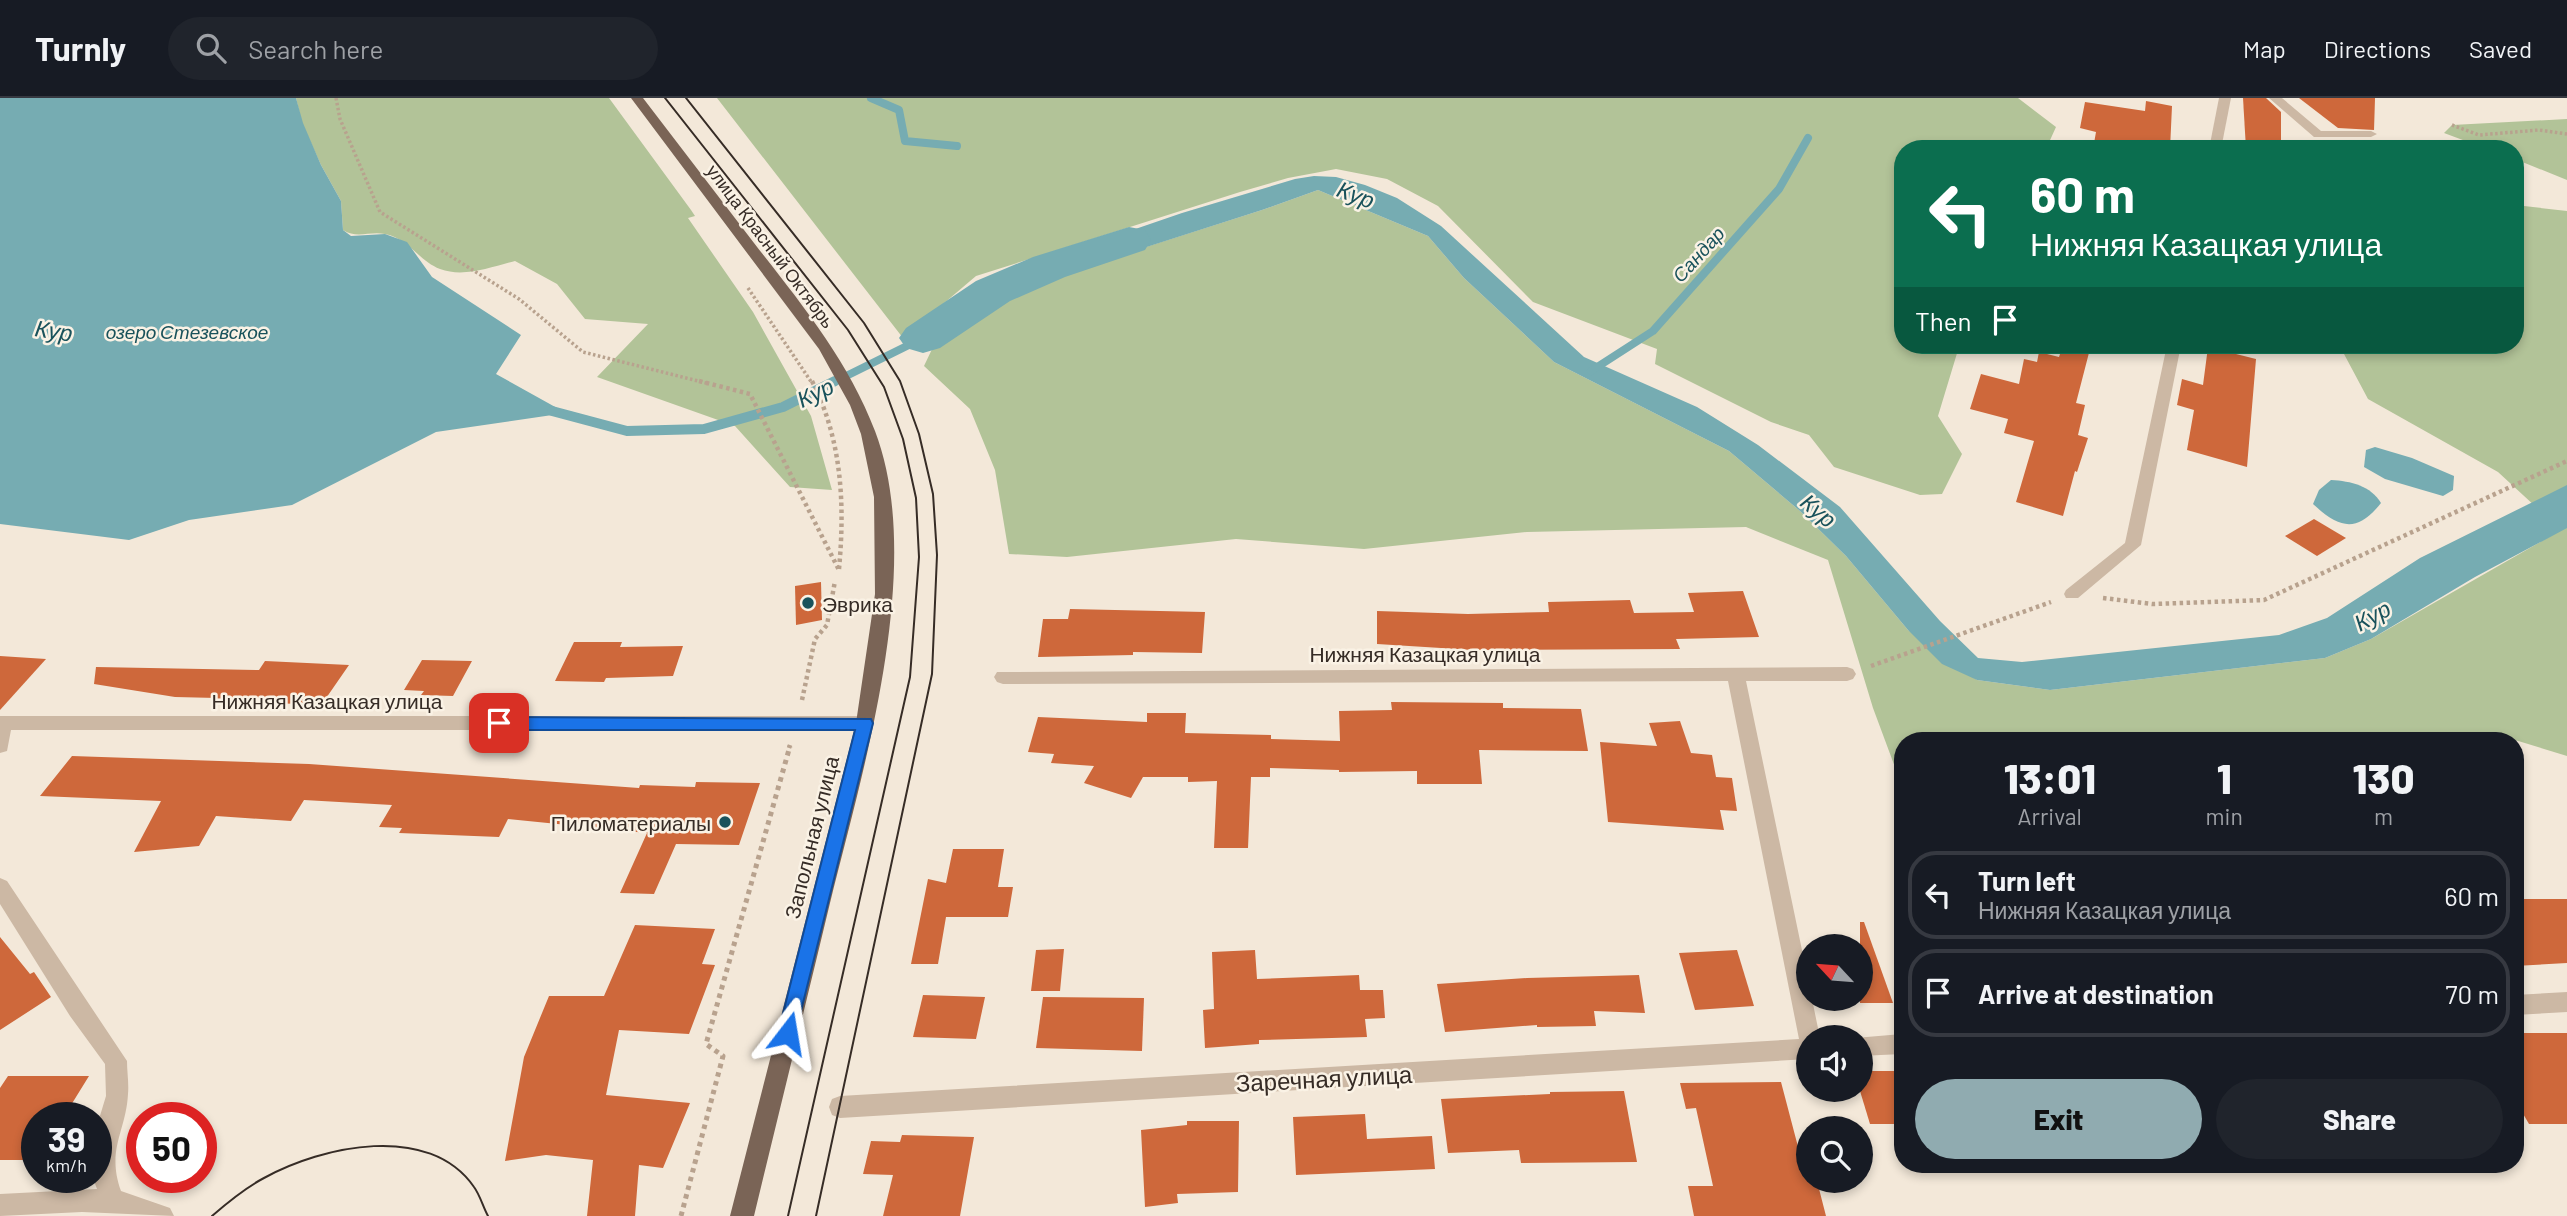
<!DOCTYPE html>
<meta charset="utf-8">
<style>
:root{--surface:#171b24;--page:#20242c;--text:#f1f3f6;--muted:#9ea1a6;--line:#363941;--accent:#90abb0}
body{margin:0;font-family:Barlow,sans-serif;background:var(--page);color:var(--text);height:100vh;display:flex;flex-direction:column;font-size:26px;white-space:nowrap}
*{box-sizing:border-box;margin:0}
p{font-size:23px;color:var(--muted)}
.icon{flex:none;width:38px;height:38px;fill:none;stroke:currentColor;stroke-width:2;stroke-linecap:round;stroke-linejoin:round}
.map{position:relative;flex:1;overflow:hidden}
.details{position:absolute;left:1894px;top:634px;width:630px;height:441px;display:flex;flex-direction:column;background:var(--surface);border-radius:28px;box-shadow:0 4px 10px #0003}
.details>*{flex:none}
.hud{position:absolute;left:1894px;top:42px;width:630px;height:214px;border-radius:28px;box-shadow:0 4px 10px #0003;background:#0b6e4f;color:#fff;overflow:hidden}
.needle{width:46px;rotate:296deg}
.buttons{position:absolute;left:1796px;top:836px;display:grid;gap:14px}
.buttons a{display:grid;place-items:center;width:77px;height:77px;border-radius:50%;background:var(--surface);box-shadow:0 4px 10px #0003;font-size:35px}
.speed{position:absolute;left:21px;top:1004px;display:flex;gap:14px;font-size:35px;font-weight:700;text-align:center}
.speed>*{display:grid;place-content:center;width:91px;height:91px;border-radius:50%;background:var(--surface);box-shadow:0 4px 10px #0003;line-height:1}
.speed small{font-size:18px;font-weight:400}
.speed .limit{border:10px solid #d22;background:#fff;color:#111}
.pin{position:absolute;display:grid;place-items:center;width:60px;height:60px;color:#fff;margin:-30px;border-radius:14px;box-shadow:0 4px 10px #0006}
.me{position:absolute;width:77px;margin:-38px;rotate:14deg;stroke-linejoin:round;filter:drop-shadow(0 0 5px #0008)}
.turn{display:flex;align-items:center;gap:24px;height:147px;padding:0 21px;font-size:32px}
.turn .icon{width:91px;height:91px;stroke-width:2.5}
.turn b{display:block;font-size:49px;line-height:60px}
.then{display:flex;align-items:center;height:66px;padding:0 21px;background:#0003;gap:14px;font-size:26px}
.eta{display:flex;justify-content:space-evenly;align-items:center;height:119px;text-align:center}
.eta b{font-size:42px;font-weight:800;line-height:49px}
.button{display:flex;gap:14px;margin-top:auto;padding:14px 21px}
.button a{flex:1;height:80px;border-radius:42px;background:var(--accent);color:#111;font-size:28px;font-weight:800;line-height:80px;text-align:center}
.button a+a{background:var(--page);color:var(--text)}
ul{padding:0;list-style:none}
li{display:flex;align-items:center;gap:21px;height:88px;margin:0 14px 10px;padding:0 7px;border:4px solid var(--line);border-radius:28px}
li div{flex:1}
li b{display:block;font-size:26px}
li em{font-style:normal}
header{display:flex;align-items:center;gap:42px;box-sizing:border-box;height:98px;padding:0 35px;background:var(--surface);border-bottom:2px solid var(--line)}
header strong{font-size:33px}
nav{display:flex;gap:38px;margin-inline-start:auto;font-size:24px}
.search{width:490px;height:63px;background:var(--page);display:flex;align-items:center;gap:18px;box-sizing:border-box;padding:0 24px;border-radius:38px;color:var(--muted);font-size:26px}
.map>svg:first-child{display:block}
.green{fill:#b2c398}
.water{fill:#76acb2}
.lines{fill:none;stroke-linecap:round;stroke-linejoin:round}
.stream-far1{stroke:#76acb2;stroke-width:8}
.stream{stroke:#76acb2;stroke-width:10}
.river{fill:#76acb2;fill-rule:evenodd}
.building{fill:#ce683b}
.path-far2{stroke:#b8a28e;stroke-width:3.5;stroke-dasharray:2.5 2.5;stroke-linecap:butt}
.path-far1{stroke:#b8a28e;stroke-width:4.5;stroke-dasharray:3.5 3.5;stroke-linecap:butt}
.path{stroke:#b8a28e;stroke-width:5;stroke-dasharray:4.5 4.5;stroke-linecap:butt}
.minor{fill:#ccb8a4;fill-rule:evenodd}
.major{fill:#7a6456;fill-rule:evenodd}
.tram{stroke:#362c26;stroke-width:2}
.route{fill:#1a73e8;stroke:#114b97;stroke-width:2}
.poi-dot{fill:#19525b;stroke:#faf2e5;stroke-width:2.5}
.labels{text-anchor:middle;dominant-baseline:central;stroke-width:5;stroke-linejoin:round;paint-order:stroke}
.far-street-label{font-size:18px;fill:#362c26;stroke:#faf2e5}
.far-water-label{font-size:19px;font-style:italic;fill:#19525b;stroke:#faf2e5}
.poi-label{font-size:21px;fill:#362c26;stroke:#faf2e5;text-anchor:start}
.street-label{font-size:21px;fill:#362c26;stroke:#faf2e5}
.water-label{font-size:23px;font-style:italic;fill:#19525b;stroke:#faf2e5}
.near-street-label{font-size:24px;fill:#362c26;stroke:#faf2e5}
</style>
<header>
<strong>Turnly</strong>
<div class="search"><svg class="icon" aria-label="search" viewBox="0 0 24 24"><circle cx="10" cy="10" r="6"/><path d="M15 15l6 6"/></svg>Search here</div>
<nav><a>Map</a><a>Directions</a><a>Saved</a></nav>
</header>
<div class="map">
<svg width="2567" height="1118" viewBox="0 0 2567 1118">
<rect width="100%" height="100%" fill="#f3e8d9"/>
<g class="green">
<path d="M 296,0 L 609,0 L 691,112 L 695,118 L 688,120 L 753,214 L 811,318 L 832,392 L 790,389 L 735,328 L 597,279 L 648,226 L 585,221 L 557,186 L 515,163 C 491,169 464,180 440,171 C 419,163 408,140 385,136 C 369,133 357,141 343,132 L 341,103 L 321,67 L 302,25 Z"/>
<path d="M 717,0 L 2018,0 L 2056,29 L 2046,51 L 1902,51 L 1902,247 L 1962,247 L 1958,252 L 1938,318 L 1962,356 L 1942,396 L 1920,397 L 1834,369 L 1809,337 L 1771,324 L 1655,266 L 1657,251 L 1533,204 L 1438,108 L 1387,81 L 1336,71 L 1288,80 L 1240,94 L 976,178 L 903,240 Z"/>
<path d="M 2567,21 L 2567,82 L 2515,61 L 2515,51 L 2487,51 L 2444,35 L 2452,27 Z"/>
<path d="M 1318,92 L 1428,138 L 1464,180 L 1554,264 L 1729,353 L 1800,413 L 1846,458 L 1908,532 L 1977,582 L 2050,592 L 2325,560 L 2371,541 L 2561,432 L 2498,374 L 2368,301 L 2344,256 L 2343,247 L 2515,247 L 2515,107 L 2567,113 L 2567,658 L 2515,642 L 1902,642 L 1902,688 L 1873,610 L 1828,462 L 1746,429 L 1527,434 L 1364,451 L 1236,441 L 1067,459 L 1009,456 L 995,372 L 970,311 L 924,268 L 934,247 L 1006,198 L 1080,170 L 1262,112 Z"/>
</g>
<g class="water">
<path d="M 0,0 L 296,0 L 303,25 L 321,67 L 341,103 L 343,132 L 351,138 L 385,136 L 407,144 L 432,179 L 521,237 L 496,276 L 566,315 L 436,334 L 292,407 L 189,422 L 129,442 L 0,426 Z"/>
<path d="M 1314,78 L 1336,79 L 1365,87 L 1397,100 L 1441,128 L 1584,259 L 1697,309 L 1758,347 L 1840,409 L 1940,523 L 1978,560 L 2022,564 L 2279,537 L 2327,520 L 2420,460 L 2567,387 L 2567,430 L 2475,479 L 2371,541 L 2325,560 L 2050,592 L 1977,582 L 1942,566 L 1908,532 L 1846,458 L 1800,413 L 1729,353 L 1554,264 L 1464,180 L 1428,138 L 1318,92 L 1262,112 L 1053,179 L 1045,162 L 1182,115 L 1295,81 Z"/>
<path d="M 2375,349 L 2412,360 L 2454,378 L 2453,392 L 2443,398 L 2385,381 L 2364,369 L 2366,352 Z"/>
<path d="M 2331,382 C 2351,383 2371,388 2381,405 C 2357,435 2340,431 2313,406 L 2319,392 Z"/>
</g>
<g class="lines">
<g class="stream-far1">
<path d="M 871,0 L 899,12 L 905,43 L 957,48"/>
<path d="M 1591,273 L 1653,233 L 1779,91 L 1808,40"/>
<path d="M 832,285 L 923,240"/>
</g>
<path class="stream" d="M 552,313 L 627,333 L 704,331 L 783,309 L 835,283"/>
<path class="river" d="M 1129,129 L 1145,132 L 1151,142 L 1145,152 L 1065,179 L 1010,203 L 940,250 L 923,255 L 906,250 L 899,240 L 906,230 L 976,183 L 1033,159 Z"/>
</g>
<g class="building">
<path d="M 2243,0 L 2266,0 L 2281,14 L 2281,51 L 2246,51 Z"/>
<path d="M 2299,0 L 2375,0 L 2374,32 L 2338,30 Z"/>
<path d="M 2146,3 L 2172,8 L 2170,51 L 2093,51 L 2096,34 L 2080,30 L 2085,4 L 2145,13 Z"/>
<path d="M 2063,247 L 2091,247 L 2076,305 L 2085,307 L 2078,337 L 2088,340 L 2077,374 L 2075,373 L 2063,418 L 2016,404 L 2034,343 L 2004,335 L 2008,321 L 1970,311 L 1981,276 L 2019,286 L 2024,261 L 2037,264 L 2039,254 L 2059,259 Z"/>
<path d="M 2208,249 L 2256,261 L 2247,369 L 2187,352 L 2194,312 L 2177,307 L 2182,281 L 2203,287 Z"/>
<path d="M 2314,421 L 2346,440 L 2317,458 L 2285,438 Z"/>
<path d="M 821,484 L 822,522 L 796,527 L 795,488 Z"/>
<path d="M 1743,493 L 1759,539 L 1676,541 L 1680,551 L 1473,552 L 1377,546 L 1377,513 L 1468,516 L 1549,514 L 1548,504 L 1630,502 L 1634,515 L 1694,514 L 1688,495 Z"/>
<path d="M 1070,511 L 1205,514 L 1202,555 L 1133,554 L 1133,557 L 1038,559 L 1043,521 L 1068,521 Z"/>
<path d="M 574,544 L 622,544 L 620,549 L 683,548 L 673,578 L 606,580 L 604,584 L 555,583 Z"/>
<path d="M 0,558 L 46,561 L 0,612 Z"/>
<path d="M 422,562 L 472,563 L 453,598 L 421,597 L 424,593 L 404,592 Z"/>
<path d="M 265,563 L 349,567 L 322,606 L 214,605 L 217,600 L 175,599 L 94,586 L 96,569 L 259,572 Z"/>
<path d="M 1391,604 L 1503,605 L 1503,610 L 1581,611 L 1588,653 L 1479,652 L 1482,686 L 1417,686 L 1417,673 L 1339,674 L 1339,672 L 1270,670 L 1270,679 L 1251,679 L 1248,750 L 1214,750 L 1217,683 L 1188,684 L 1188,679 L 1143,679 L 1131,700 L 1084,685 L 1094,668 L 1051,665 L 1054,656 L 1028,654 L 1038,619 L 1147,624 L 1147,615 L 1186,615 L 1185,635 L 1271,637 L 1271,641 L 1340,643 L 1339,613 L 1392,612 Z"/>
<path d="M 1680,623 L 1691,655 L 1712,657 L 1716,679 L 1732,680 L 1737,713 L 1720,712 L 1724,732 L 1608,724 L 1600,644 L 1657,648 L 1649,625 Z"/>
<path d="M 72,658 L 309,666 L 639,690 L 640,687 L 695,689 L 696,684 L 760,685 L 739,747 L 676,746 L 654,796 L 620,795 L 647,735 L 508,721 L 499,739 L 399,735 L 402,730 L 379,729 L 392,707 L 304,702 L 291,723 L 216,718 L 199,748 L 134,754 L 161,703 L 40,698 Z"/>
<path d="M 953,751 L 1004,751 L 998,789 L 1013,789 L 1008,819 L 946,819 L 938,866 L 911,866 L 928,781 L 946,785 Z"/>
<path d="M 2515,801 L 2567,801 L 2567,865 L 2515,868 Z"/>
<path d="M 1860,824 L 1864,824 L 1893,905 L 1860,905 Z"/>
<path d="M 635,827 L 715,831 L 702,866 L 715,867 L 689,936 L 619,932 L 606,997 L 690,1005 L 663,1070 L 639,1067 L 635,1118 L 587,1118 L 593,1062 L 546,1057 L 505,1063 L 524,959 L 549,898 L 604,898 Z"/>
<path d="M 0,839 L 30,876 L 34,874 L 51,899 L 0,932 Z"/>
<path d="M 1064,851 L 1060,893 L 1031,893 L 1036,852 Z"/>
<path d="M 1255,852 L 1257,881 L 1359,877 L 1360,892 L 1383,892 L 1385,920 L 1365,921 L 1367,939 L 1259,942 L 1259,946 L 1205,950 L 1203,912 L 1214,911 L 1212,854 Z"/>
<path d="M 1737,852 L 1754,908 L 1695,912 L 1679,855 Z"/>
<path d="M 1639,877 L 1645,915 L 1594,913 L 1596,928 L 1537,929 L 1537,927 L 1445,934 L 1437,886 L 1527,880 Z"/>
<path d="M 923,897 L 985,899 L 976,941 L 913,939 Z"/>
<path d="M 1043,899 L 1144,900 L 1142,953 L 1036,950 Z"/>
<path d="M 2515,935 L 2567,935 L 2567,1026 L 2529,1026 L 2515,1002 Z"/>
<path d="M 1860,973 L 1902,973 L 1902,1026 L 1870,1026 L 1860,993 Z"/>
<path d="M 8,978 L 89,978 L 63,1020 L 37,1020 L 37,1062 L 0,1062 L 0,990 Z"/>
<path d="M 1781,984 L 1807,1083 L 1817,1083 L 1826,1118 L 1694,1118 L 1688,1088 L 1713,1088 L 1696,1010 L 1686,1011 L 1680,985 Z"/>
<path d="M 1624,993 L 1637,1064 L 1521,1065 L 1519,1052 L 1448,1055 L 1441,1001 L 1550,996 L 1550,994 Z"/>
<path d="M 1365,1016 L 1367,1041 L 1432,1038 L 1435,1071 L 1296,1077 L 1293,1019 Z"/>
<path d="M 1187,1023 L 1239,1023 L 1238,1094 L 1177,1096 L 1178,1105 L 1145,1109 L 1141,1032 L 1187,1027 Z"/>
<path d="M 902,1037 L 974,1039 L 960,1118 L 883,1118 L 893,1077 L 863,1076 L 871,1043 L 900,1044 Z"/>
</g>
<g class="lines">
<g class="path-far2">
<path d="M 336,0 L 340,21 L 380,114 L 519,201 L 583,254 L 706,285"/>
<path d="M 2452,27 L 2479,37 L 2539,32 L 2567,36"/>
<path d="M 748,190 L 812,285"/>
</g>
<g class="path-far1">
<path d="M 699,283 L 750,296 L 839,472"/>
<path d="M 812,283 C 842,342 845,406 839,471"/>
<path d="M 2103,500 L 2152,506 L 2264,502 L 2567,363"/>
<path d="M 1871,568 L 2051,504"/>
<path d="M 802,602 L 815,541 L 827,527 L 835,483"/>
<path d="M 789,650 L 790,647"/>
</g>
<path class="path" d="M 681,1118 L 723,958 L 706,946 L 790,648"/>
<g class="minor">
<path d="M 2219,0 L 2231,0 L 2221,51 L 2209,51 Z"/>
<path d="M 2269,0 L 2282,0 L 2321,33 L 2371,33 L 2377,36 L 2371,39 L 2314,39 Z"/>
<path d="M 2167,247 L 2181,247 L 2141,447 L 2078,500 L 2066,500 L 2064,496 L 2066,492 L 2125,445 Z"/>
<path d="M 1847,569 L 1853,571 L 1856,576 L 1853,581 L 1847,583 L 1746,583 L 1808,881 L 1808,901 L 1812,901 L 1820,940 L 1808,940 L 1808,961 L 840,1020 L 832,1017 L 829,1009 L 832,1001 L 840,998 L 1799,941 L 1728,583 L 1003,586 L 997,584 L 994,579 L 997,574 Z"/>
<path d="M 0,618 L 865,618 L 871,620 L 874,625 L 871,630 L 865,632 L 11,632 L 7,653 L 0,655 Z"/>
<path d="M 0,780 L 7,783 L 127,963 C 127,974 129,985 128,996 C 126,1034 106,1051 121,1093 L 170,1110 L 174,1118 L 82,1114 L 0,1118 L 0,1096 L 97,1091 L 93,1080 L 96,1080 L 96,1031 L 106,998 L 105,966 L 70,918 L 0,806 Z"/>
<path d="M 2567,894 L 2567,914 L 2515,917 L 2515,897 Z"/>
<path d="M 1902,936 L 1902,956 L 1860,958 L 1860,940 L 1855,940 Z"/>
</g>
<path class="major" d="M 631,0 L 643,0 C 680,48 717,97 754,145 C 800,204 848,262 875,333 C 926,467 863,671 830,805 C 805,909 779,1014 754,1118 L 730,1118 L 856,625 L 875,496 L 874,399 L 861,336 L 850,307 L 819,251 Z"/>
<g class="tram">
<path d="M 665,0 L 848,232 L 884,289 L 903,341 L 916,400 L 919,459 L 910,579 L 788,1118"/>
<path d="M 686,0 L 864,225 L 900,283 L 919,336 L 933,396 L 937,457 L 932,576 L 816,1118"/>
<path d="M 212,1118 C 228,1104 245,1090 264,1080 C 322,1048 429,1024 474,1089 C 480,1097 483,1109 488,1118"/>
</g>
</g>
<path class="route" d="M 499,619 L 871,621 L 873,625 L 794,941 L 788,944 L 781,941 L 778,935 L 855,632 L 499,632 L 493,630 L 491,625 L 493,621 Z"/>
<g class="poi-dot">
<circle cx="808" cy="505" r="7"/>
<circle cx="725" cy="724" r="7"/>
</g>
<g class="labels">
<g class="far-street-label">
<text transform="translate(771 148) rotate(53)">улица Красный Октябрь</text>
</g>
<g class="far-water-label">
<text transform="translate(1698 156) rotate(-48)">Сандар</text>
<text x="187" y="233">озеро Стезевское</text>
</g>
<g class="poi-label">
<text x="822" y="505">Эврика</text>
<text x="711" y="724" text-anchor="end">Пиломатериалы</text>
</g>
<g class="street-label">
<text x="1425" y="555">Нижняя Казацкая улица</text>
<text x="327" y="602">Нижняя Казацкая улица</text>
<text transform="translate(811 739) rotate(-76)">Запольная улица</text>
</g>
<g class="water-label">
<text transform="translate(1356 96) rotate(21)">Кур</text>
<text transform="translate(54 232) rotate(9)">Кур</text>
<text transform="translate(815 294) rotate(-26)">Кур</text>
<text transform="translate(1819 412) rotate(40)">Кур</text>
<text transform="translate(2372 517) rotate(-29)">Кур</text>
</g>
<g class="near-street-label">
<text transform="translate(1324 980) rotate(-3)">Заречная улица</text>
</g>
</g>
</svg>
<div class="buttons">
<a><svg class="needle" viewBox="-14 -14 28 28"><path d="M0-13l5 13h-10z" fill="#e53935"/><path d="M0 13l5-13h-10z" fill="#9ea1a6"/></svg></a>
<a><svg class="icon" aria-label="sound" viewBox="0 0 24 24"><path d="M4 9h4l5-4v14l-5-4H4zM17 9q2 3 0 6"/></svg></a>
<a><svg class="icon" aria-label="search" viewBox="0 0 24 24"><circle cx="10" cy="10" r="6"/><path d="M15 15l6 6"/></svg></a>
</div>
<div class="speed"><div>39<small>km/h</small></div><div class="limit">50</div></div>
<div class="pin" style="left:499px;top:625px;background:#d93025"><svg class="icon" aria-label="arrive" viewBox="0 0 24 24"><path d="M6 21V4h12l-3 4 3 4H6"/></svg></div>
<svg class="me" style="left:788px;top:935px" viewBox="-20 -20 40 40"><path d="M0-17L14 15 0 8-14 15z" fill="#1a73e8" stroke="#fff" stroke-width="4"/></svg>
<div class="hud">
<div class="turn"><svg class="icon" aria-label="left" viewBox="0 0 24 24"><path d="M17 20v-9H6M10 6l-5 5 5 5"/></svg><div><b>60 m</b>Нижняя Казацкая улица</div></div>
<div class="then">Then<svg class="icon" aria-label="arrive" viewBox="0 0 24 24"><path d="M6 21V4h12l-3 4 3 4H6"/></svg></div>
</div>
<section class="details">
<div class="eta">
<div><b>13:01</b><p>Arrival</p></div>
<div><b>1</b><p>min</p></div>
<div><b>130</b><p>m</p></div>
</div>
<ul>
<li><svg class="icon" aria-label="left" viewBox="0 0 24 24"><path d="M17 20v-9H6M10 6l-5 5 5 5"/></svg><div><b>Turn left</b><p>Нижняя Казацкая улица</p></div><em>60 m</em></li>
<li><svg class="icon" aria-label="arrive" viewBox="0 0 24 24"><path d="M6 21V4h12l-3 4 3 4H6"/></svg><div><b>Arrive at destination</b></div><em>70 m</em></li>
</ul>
<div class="button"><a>Exit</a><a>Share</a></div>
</section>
</div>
